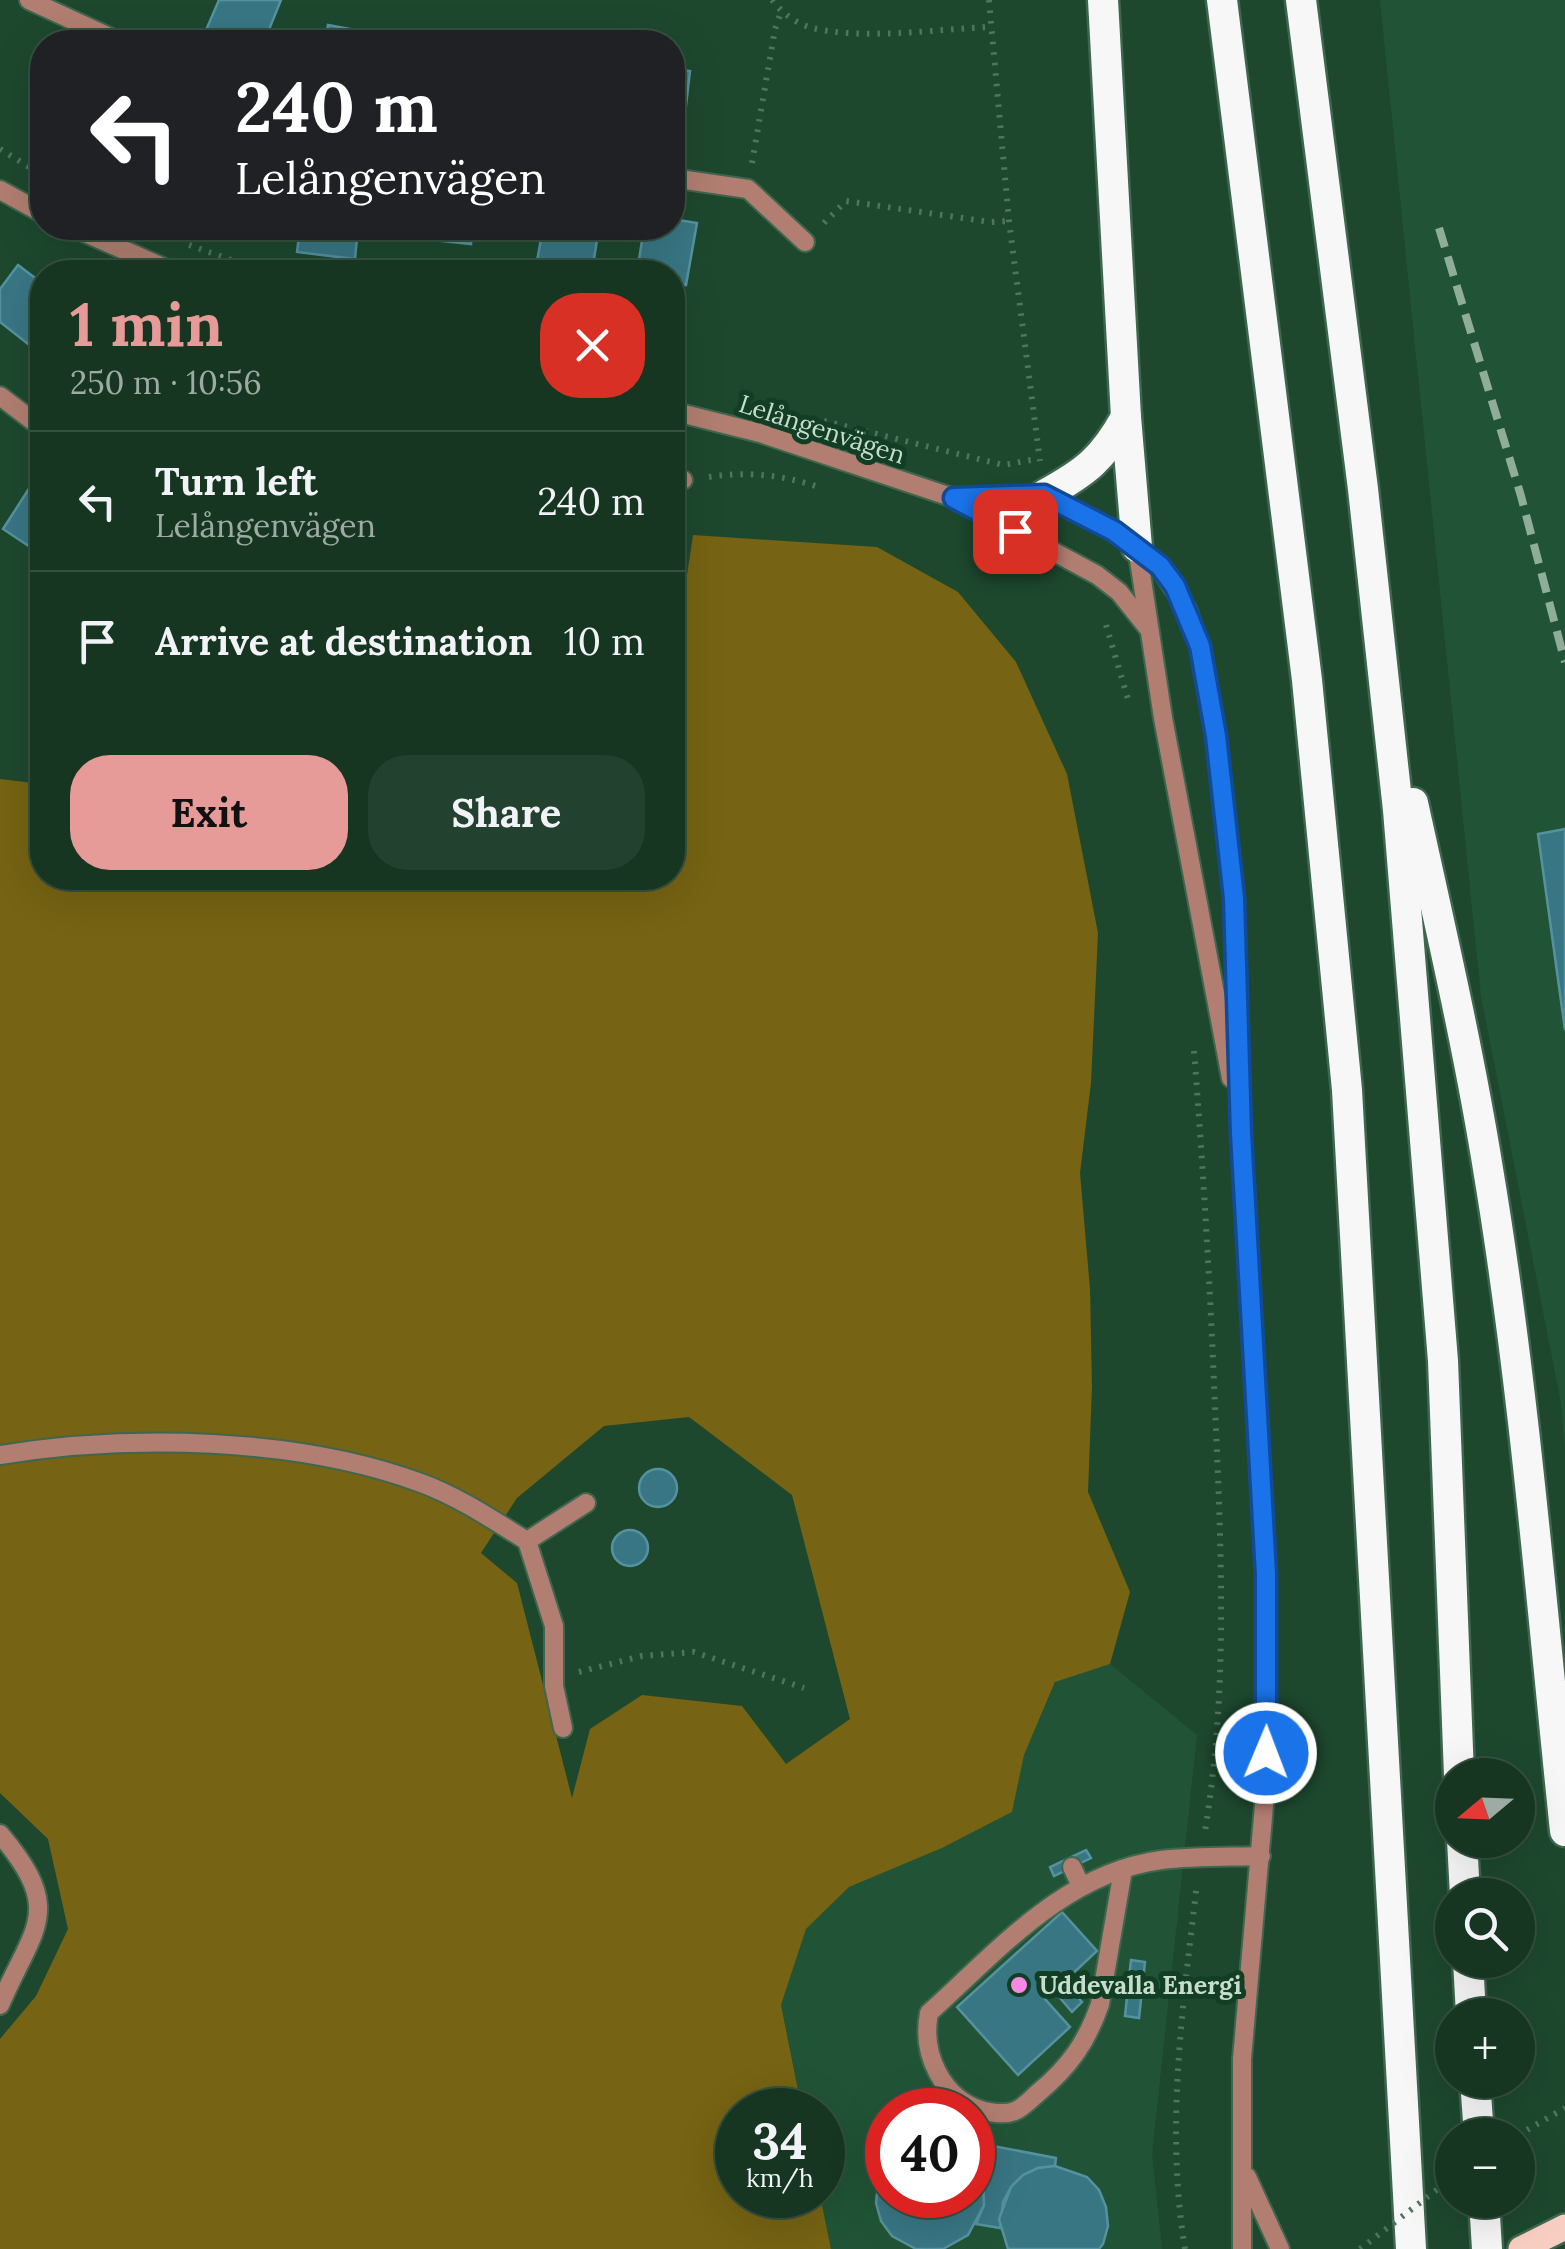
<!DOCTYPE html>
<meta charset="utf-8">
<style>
:root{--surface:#163622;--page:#23412f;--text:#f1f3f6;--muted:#9eaba5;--line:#355040;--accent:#e69b98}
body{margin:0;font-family:Lora,serif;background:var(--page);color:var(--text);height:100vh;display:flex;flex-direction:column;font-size:38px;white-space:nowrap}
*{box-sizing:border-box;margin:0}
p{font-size:32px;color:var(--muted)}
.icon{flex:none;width:55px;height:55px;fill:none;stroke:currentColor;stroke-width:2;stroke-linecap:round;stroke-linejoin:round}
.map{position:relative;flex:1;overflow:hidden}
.sheet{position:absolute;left:30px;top:260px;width:655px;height:630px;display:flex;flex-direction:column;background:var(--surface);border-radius:40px;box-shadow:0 10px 40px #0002,0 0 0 2px var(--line)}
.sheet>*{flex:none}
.top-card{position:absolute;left:30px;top:30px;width:655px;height:210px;border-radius:40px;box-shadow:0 10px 40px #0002,0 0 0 2px var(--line);background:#202124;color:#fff;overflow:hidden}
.needle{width:65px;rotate:251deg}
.buttons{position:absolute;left:1435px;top:1758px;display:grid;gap:20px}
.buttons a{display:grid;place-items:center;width:100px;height:100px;border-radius:50%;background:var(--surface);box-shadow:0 10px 40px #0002,0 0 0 2px var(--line);font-size:50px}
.speed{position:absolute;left:715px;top:2088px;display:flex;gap:20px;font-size:50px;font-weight:700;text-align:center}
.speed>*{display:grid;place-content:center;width:130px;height:130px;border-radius:50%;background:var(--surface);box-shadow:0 10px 40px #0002,0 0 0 2px var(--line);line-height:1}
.speed small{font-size:25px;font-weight:400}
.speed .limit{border:15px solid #d22;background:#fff;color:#111}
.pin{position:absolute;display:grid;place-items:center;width:85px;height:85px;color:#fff;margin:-42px;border-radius:20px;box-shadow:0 5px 15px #0006}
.me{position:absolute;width:110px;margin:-55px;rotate:1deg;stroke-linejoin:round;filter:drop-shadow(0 0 8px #0008)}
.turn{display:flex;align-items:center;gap:35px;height:210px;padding:0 40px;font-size:45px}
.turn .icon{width:130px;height:130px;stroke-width:2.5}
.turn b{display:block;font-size:70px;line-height:85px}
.round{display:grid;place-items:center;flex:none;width:105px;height:105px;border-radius:40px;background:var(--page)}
.summary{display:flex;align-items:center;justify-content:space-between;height:170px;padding:0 40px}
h1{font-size:60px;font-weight:800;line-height:75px;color:var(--accent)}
.primary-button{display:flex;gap:20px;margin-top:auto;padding:20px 40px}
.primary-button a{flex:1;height:115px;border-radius:40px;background:var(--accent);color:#111;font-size:40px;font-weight:800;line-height:115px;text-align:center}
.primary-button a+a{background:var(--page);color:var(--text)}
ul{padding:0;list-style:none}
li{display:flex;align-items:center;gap:30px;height:140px;padding:0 40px;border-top:2px solid var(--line)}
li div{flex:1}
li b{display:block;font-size:38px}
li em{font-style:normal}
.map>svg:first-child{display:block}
.built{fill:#215436;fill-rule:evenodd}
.green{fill:#766313;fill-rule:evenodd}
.building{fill:#397684;stroke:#5592a0;stroke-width:2.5}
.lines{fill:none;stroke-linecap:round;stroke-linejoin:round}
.minor-casing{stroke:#3f664e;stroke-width:22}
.major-casing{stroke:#3f664e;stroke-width:30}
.highway-casing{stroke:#3f664e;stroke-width:35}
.path{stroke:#50755e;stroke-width:6;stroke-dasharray:2.5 8;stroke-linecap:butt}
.minor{stroke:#b17e71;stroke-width:18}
.major{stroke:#f8cec3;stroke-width:25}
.highway{stroke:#f7f7f7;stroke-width:30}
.rail{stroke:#90ad9a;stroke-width:8;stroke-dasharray:20 10;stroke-linecap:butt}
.path-bridge{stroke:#50755e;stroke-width:6;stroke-dasharray:2.5 8;stroke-linecap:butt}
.route-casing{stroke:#114b97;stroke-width:25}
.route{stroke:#1a73e8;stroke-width:18}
.poi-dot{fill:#fb87e5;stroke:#113e24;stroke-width:4}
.labels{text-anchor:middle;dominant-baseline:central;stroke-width:10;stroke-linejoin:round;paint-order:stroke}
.street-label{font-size:25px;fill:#c6ddcd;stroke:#113e24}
.poi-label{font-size:25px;font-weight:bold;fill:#c6ddcd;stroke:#113e24;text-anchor:start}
</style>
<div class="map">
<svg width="1565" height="2249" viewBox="0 0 1565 2249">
<rect width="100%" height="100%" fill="#1d482e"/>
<g class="built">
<path d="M 1380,0 L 1565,0 L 1565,1449 L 1561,1403 L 1481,996 Z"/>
<path d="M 1110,1664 L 1197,1735 L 1152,2154 L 1162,2249 L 831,2249 L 820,2195 L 822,2195 L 822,2110 L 802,2110 L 781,2005 L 806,1929 L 849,1887 L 942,1848 L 1012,1812 L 1024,1755 L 1056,1681 ZM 888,2110 L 972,2110 L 972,2195 L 888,2195 Z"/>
</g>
<path class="green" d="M 693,535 L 877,547 L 958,592 L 1016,662 L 1067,774 L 1098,933 L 1091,1083 L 1080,1173 L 1090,1289 L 1092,1386 L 1088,1492 L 1130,1592 L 1110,1664 L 1055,1682 L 1024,1755 L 1012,1812 L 942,1848 L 849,1887 L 806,1929 L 781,2005 L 802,2110 L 738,2110 L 738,2195 L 820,2195 L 831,2249 L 0,2249 L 0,2039 L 36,1996 L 68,1929 L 48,1839 L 0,1793 L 0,779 L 42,784 L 42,878 L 672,878 L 673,650 L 676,648 ZM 689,1417 L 792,1495 L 850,1719 L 786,1764 L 742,1706 L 642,1695 L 590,1729 L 572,1798 L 517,1583 L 481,1553 L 517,1498 L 604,1426 Z"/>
<g class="building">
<path d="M 219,0 L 281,0 L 264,42 L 215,42 L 203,37 Z"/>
<path d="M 328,25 L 372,33 L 371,42 L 325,42 Z"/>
<path d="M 672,69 L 690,71 L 682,140 L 672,139 Z"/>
<path d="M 672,219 L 697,223 L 686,285 L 672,283 L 672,272 L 637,272 L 644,228 L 672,228 Z"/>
<path d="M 300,228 L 358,228 L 355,259 L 297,252 Z"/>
<path d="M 424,228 L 472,228 L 471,244 L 423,239 Z"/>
<path d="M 543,228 L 599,228 L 592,271 L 537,261 Z"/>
<path d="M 18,265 L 42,283 L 42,355 L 0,322 L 0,289 Z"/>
<path d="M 30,487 L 42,495 L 42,555 L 3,529 Z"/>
<path d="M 1565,829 L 1565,1030 L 1538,834 Z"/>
<circle cx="658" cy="1488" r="19"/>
<circle cx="630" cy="1548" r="18"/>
<path d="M 1086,1850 L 1091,1858 L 1054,1876 L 1050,1867 Z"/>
<path d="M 1062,1912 L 1097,1951 L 1070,1976 L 1075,1982 L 1069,1987 L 1082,2002 L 1072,2012 L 1054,1991 L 1045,1999 L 1070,2027 L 1018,2075 L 957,2007 Z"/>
<path d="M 1131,1960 L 1145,1962 L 1139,2018 L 1125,2016 Z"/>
<path d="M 972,2142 L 1056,2158 L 1055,2166 L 1038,2168 L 1023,2175 L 1011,2187 L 1003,2202 L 1000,2228 L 976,2224 L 984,2205 L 983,2188 L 972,2165 Z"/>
<path d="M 888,2164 L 888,2195 L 972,2195 L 972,2165 L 983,2188 L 984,2205 L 968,2235 L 943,2249 L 916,2249 L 892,2236 L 881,2221 L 876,2203 L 878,2184 Z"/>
<path d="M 1055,2166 L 1087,2177 L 1099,2190 L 1106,2207 L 1108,2226 L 1103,2244 L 1099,2249 L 1008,2249 L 999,2219 L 1011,2187 L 1023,2175 L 1038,2168 Z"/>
</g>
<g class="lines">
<defs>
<g id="minor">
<path d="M 29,0 L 120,42"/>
<path d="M 672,178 L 748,189 L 805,242"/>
<path d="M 0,190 L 42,213"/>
<path d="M 74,228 L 174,272"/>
<path d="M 0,396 L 42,428"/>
<path d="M 672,411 L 760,433 L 954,498 L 1097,575 L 1119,592 L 1147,627"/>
<path d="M 672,482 L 683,480"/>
<path d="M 954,498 L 1044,495 L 1114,531 L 1159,567 L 1187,609 L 1200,647 L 1216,736 L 1234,899 L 1241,1133 L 1266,1574 L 1266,1782 L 1242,2059 L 1242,2249"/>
<path d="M 1137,547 L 1163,718 L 1231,1078"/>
<path d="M 0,1455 C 128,1434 298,1437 421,1483 C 459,1497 493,1520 527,1541 L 586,1503"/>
<path d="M 527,1541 L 554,1626 L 554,1686 L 563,1728"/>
<path d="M 0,1834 C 66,1912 33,1927 0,2005"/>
<path d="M 1072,1867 L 1081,1886"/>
<path d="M 1123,1870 L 1100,2004 C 1087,2042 1069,2067 1039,2092 C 1032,2098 1023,2108 1015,2111 C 1005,2115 994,2113 984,2111 C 942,2099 921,2054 929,2013 C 998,1951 1064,1873 1161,1860 C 1194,1856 1228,1857 1261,1856"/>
<path d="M 1247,2177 L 1280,2249"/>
</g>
<path id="major" d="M 1521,2249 L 1565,2227"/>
<g id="highway">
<path d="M 1103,0 L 1126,417 L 1137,547"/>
<path d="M 1222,0 L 1307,680 L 1347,1090 L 1411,2249"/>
<path d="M 1301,0 L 1363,489 L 1398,810 L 1443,1361 L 1459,1775"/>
<path d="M 1044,495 C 1086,472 1103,459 1126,417"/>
<path d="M 1413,803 C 1440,926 1469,1050 1489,1175 C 1525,1392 1542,1612 1565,1831"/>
<path d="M 1462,1840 L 1465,1895"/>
<path d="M 1468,1960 L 1471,2015"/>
<path d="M 1475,2080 L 1479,2135"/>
<path d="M 1484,2200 L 1487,2249"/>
</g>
</defs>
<use href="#minor" class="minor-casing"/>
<use href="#major" class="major-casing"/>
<use href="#highway" class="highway-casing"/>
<g class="path">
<path d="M 772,0 C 781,12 794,22 809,27 C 857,41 939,29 990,27"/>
<path d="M 989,0 L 1009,221 L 1040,461"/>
<path d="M 0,149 L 42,175"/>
<path d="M 752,163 L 775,29 L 781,12"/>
<path d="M 824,223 L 846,201 L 990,222 L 1009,221"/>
<path d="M 189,245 L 265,272"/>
<path d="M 824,421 L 1003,465 L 1031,460"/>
<path d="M 709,477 C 748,471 782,475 819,487"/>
<path d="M 1106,625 L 1128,699"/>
<path d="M 1194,1051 C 1204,1177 1211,1303 1216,1430 C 1222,1564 1227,1698 1205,1831"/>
<path d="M 579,1672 L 642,1656 L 694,1652 L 804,1688"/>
<path d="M 1518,2135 L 1565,2108"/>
<path d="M 1185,2249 C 1165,2127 1183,2005 1197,1883"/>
</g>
<use href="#minor" class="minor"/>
<use href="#major" class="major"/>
<use href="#highway" class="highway"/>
<path class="rail" d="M 1439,228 L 1521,496 L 1565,662"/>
<path class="path-bridge" d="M 1360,2249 L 1452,2178"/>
</g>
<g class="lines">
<defs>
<path id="route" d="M 1015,531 L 954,498 L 1044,495 L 1114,531 L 1160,566 L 1175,586 L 1200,646 L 1216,736 L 1234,898 L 1241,1133 L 1266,1574 L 1266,1753"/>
</defs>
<use href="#route" class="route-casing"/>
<use href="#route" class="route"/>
</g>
<circle class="poi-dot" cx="1019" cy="1985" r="10"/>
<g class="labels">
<g class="street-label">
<text transform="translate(822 429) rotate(18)">Lelångenvägen</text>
</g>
<g class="poi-label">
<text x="1039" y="1985">Uddevalla Energi</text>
</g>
</g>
</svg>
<div class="buttons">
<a><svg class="needle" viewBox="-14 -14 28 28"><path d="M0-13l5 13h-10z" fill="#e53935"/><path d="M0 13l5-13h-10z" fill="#9eaba5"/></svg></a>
<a><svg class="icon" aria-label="search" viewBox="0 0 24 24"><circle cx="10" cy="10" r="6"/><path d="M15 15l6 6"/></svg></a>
<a>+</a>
<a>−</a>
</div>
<div class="speed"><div>34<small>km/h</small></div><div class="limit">40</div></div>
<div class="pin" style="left:1015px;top:531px;background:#d93025"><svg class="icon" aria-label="arrive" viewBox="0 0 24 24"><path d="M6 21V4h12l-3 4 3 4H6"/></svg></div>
<svg class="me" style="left:1266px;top:1753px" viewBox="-20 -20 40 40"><circle r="17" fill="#1a73e8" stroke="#fff" stroke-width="3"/><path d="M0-11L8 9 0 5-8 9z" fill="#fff"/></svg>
<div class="top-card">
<div class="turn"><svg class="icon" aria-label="left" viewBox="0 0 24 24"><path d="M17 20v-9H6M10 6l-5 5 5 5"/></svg><div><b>240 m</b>Lelångenvägen</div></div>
</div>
<section class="sheet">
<div class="summary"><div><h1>1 min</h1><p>250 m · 10:56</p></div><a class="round" style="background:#d93025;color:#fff"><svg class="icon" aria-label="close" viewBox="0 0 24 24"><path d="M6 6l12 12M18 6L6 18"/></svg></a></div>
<ul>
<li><svg class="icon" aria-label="left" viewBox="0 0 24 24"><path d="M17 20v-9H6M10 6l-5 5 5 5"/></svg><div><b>Turn left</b><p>Lelångenvägen</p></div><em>240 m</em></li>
<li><svg class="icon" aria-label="arrive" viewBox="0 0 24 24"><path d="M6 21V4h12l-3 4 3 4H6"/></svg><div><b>Arrive at destination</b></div><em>10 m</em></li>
</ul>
<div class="primary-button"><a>Exit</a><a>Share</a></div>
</section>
</div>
